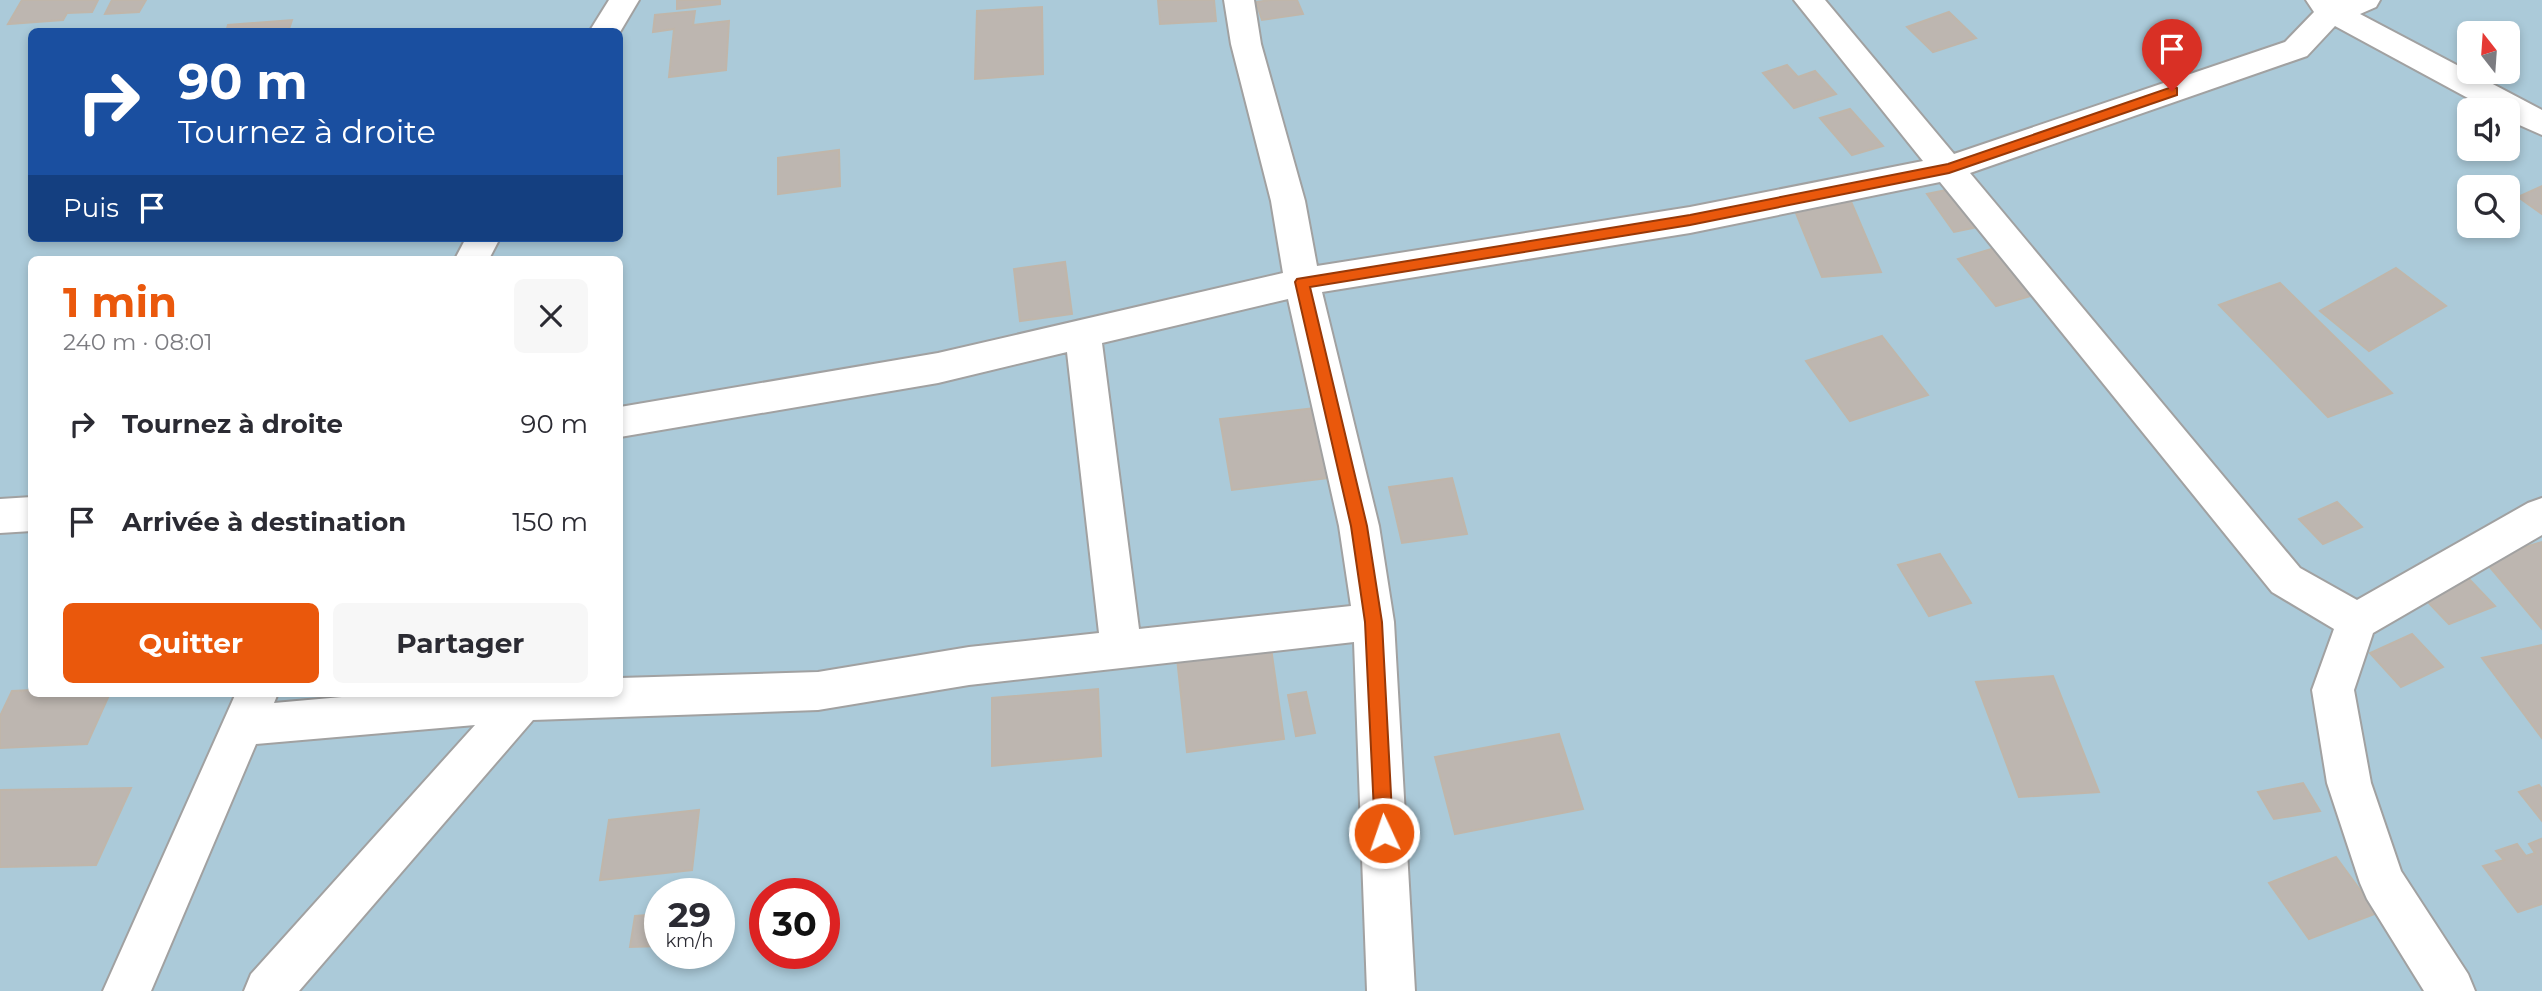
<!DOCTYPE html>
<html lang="fr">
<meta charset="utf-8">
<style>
:root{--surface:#fff;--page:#f7f7f7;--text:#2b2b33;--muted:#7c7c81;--accent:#ea580c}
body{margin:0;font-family:Montserrat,sans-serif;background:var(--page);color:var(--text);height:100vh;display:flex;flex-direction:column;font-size:26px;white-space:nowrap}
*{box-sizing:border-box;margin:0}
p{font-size:23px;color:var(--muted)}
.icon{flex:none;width:38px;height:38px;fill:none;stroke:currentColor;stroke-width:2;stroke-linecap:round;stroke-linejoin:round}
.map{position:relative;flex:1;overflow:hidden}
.sheet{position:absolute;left:28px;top:256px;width:595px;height:441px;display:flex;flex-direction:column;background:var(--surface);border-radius:10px;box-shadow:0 4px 10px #0003}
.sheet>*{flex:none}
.banner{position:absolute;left:28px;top:28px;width:595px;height:214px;border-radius:10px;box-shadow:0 4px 10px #0003;background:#1a4fa0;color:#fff;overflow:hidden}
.needle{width:46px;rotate:343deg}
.buttons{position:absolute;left:2457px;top:21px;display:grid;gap:14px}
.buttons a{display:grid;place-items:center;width:63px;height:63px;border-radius:10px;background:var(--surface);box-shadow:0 4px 10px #0003;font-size:35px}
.speed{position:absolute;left:644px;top:878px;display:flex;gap:14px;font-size:35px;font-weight:700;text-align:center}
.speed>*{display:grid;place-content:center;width:91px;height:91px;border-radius:50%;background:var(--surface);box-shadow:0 4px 10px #0003;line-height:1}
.speed small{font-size:18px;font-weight:400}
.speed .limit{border:10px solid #d22;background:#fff;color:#111}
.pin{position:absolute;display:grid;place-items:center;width:60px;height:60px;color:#fff;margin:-72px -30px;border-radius:50% 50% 50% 0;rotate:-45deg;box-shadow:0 0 7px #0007}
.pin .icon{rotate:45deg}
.me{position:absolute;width:77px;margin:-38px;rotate:357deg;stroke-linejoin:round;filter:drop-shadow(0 0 5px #0008)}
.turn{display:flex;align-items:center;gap:24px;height:147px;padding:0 35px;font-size:32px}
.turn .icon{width:91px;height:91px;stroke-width:2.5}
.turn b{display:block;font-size:49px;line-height:60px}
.then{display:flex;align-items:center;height:66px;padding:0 35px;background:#0003;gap:14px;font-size:26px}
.round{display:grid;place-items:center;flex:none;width:74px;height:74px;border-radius:10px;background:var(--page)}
.head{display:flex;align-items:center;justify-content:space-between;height:119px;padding:0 35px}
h1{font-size:42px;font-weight:700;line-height:52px;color:var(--accent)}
.action{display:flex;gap:14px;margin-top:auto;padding:14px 35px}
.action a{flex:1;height:80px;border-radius:10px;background:var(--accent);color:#fff;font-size:28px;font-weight:700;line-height:80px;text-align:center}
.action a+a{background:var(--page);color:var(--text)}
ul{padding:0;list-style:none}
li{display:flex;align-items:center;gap:21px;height:98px;padding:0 35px}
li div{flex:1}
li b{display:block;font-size:26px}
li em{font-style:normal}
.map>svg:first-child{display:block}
.water{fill:#abcad9;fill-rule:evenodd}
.building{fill:#bdb6b0;stroke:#c0b6aa;stroke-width:2}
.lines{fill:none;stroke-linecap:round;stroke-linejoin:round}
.minor-casing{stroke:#a1a1a1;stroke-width:4}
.minor{fill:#fff;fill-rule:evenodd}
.route{fill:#ea580c;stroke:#983908;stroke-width:2}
</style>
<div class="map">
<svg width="2542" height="991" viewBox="0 0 2542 991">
<rect width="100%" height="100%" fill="#efede7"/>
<path class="water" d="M 0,0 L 2542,0 L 2542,991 L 0,991 ZM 32,32 L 620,32 L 620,238 L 32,238 ZM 2469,33 L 2508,33 L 2508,72 L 2469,72 ZM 2469,110 L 2508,110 L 2508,149 L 2469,149 ZM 2469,187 L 2508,187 L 2508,226 L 2469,226 ZM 32,259 L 620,259 L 620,693 L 32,693 ZM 660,894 L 719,894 L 719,954 L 660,954 ZM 765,894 L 824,894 L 824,954 L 765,954 Z"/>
<g class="building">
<path d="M 22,0 L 98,0 L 92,12 L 67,13 L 63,20 L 8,24 Z"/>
<path d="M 112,0 L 146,0 L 139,12 L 105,14 Z"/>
<path d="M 677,0 L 720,0 L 720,4 L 677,9 Z"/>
<path d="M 1158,0 L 1214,0 L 1216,21 L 1160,24 Z"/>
<path d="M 1271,0 L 1297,0 L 1303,14 L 1262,20 L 1256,2 Z"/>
<path d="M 1042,7 L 1043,74 L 975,79 L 977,11 Z"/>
<path d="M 695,11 L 693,25 L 729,21 L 726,70 L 669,77 L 674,29 L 653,32 L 655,15 Z"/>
<path d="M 1949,12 L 1976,38 L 1933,52 L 1907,27 Z"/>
<path d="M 292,20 L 288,32 L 226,32 L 228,25 Z"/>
<path d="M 1787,65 L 1798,77 L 1815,71 L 1836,94 L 1794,108 L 1763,73 Z"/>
<path d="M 1850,109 L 1883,146 L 1852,155 L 1820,118 Z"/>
<path d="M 839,150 L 840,186 L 778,194 L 778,158 Z"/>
<path d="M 1965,186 L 1992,224 L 1954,232 L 1927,194 Z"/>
<path d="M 2542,186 L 2542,214 L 2518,197 Z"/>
<path d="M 1849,197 L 1881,272 L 1822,277 L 1791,201 Z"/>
<path d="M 1995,248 L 2034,295 L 1996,306 L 1958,259 Z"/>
<path d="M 1065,262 L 1072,314 L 1020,321 L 1014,269 Z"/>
<path d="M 2396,268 L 2446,306 L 2369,351 L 2320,311 Z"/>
<path d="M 2280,283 L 2392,393 L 2328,417 L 2219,305 Z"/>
<path d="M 1882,336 L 1928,395 L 1850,421 L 1806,361 Z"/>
<path d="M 1323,407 L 1337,477 L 1232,490 L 1220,419 Z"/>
<path d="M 1452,478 L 1467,534 L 1402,543 L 1389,487 Z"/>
<path d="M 2337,502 L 2362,527 L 2323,544 L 2299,519 Z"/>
<path d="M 2542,542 L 2542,629 L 2483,559 Z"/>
<path d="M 1940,554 L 1971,603 L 1929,616 L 1898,565 Z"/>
<path d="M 2469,579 L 2495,606 L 2449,624 L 2423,597 Z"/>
<path d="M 1268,627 L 1284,739 L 1187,752 L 1175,639 Z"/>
<path d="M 2412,634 L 2443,667 L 2401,687 L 2370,653 Z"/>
<path d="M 2542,645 L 2542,738 L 2482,658 Z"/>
<path d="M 2053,676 L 2099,792 L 2019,797 L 1976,682 Z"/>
<path d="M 1098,689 L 1101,756 L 992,766 L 992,698 Z"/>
<path d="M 32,690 L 32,693 L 110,693 L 87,744 L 0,748 L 0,716 L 12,691 Z"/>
<path d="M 1306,692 L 1315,733 L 1296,736 L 1288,695 Z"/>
<path d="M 1559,734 L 1583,809 L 1455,834 L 1435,757 Z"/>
<path d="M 2303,783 L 2320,811 L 2274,819 L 2258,792 Z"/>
<path d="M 2539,785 L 2542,789 L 2542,821 L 2519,792 Z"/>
<path d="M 131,788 L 96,865 L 0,867 L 0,790 Z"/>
<path d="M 699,810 L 692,870 L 600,880 L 609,820 Z"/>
<path d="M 2541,839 L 2542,904 L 2518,912 L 2483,866 L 2504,860 L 2496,851 L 2517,844 L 2526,856 L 2535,853 L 2529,844 Z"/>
<path d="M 2336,857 L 2377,913 L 2309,939 L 2269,883 Z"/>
<path d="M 660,914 L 660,946 L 630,947 L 635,916 Z"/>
</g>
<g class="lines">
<defs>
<g id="minor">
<path d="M 609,0 L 639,0 L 620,32 L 589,32 Z"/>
<path d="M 1224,0 L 1254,0 L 1261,44 L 1305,201 L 1317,266 L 1690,207 L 1923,161 L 1794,0 L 1825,0 L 1954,154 L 2285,42 L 2314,12 L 2306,0 L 2380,0 L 2376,7 L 2360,14 L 2542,110 L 2542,135 L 2508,120 L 2508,110 L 2490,110 L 2335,26 L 2307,56 L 1970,173 L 2300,568 L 2357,600 L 2528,503 L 2542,498 L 2542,535 L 2373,633 L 2354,690 L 2371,783 L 2401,871 L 2468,974 L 2475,991 L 2424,991 L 2367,899 L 2360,883 L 2327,783 L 2312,690 L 2334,629 L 2272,592 L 1940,182 L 1690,233 L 1322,292 L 1379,526 L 1394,622 L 1415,991 L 1367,991 L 1354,642 L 969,685 L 818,710 L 533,720 L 299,991 L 244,991 L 251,974 L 475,725 L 256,744 L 151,991 L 103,991 L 236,693 L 278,693 L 274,703 L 387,693 L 620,693 L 620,678 L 818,672 L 969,647 L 1099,633 L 1067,352 L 938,383 L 620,437 L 620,407 L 938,353 L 1283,273 L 1271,201 L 1231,44 ZM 1288,299 L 1339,526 L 1351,606 L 1139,629 L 1102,343 Z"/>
<path d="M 466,238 L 500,238 L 489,259 L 455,259 Z"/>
<path d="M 32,497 L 32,531 L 0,533 L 0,499 Z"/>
</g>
</defs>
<use href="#minor" class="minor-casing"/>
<use href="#minor" class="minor"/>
</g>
<path class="route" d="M 2172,87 L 2177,88 L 2177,95 L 1949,173 L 1690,225 L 1310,287 L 1367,526 L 1382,622 L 1393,833 L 1390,839 L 1384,842 L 1377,839 L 1375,833 L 1365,622 L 1351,526 L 1295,282 L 1297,279 L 1690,215 L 1948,164 Z"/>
</svg>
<div class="buttons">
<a><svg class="needle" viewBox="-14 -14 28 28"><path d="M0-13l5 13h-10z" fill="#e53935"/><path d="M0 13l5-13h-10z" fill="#7c7c81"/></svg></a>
<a><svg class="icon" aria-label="sound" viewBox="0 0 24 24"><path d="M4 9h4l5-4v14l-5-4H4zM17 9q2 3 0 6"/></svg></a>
<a><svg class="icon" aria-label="search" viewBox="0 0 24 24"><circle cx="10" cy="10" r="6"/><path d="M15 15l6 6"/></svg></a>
</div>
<div class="speed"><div>29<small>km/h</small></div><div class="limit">30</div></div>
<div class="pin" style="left:2172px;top:91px;background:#d93025"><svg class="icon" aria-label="arrive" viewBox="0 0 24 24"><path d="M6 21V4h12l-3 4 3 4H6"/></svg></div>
<svg class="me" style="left:1384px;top:833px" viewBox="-20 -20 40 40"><circle r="17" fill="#ea580c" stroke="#fff" stroke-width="3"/><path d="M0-11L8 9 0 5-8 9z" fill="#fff"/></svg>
<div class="banner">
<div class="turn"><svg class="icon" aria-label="right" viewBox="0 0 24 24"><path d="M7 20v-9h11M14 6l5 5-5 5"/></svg><div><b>90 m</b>Tournez à droite</div></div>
<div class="then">Puis<svg class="icon" aria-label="arrive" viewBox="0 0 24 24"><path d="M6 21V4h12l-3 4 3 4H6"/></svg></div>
</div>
<section class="sheet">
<div class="head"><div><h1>1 min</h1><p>240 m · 08:01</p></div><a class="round"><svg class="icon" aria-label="close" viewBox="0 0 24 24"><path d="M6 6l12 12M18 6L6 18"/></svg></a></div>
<ul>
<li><svg class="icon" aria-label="right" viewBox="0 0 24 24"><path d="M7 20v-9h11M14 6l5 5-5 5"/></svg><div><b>Tournez à droite</b></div><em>90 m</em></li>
<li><svg class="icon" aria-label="arrive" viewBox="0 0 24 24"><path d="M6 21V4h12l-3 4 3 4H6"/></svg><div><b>Arrivée à destination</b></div><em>150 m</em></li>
</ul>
<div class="action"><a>Quitter</a><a>Partager</a></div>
</section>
</div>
